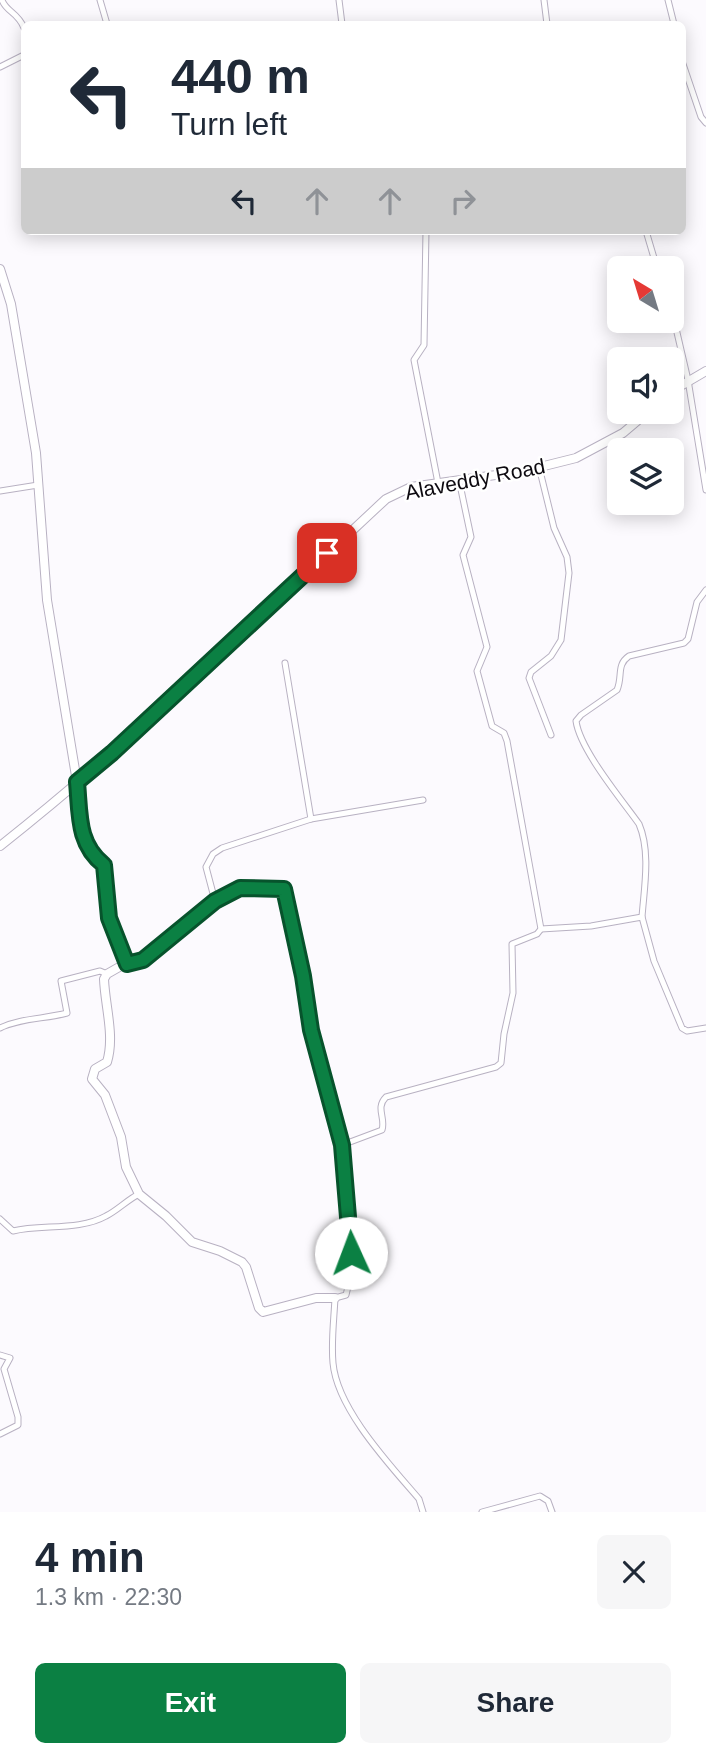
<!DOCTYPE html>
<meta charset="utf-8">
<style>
:root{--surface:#fff;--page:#f6f6f7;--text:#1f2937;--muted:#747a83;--accent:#0b8043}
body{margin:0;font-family:Helvetica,sans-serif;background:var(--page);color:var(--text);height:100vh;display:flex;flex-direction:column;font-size:26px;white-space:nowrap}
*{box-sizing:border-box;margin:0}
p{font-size:23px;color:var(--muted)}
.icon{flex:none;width:38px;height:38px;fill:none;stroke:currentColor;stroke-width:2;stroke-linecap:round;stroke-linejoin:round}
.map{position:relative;height:1512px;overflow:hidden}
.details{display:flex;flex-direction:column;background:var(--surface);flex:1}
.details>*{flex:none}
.top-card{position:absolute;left:21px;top:21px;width:665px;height:214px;border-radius:10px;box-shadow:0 4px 18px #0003;background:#fff;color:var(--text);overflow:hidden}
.needle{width:46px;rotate:322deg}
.controls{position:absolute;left:607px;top:256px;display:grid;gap:14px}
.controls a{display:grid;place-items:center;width:77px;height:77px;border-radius:10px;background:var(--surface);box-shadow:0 4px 18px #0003;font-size:35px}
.pin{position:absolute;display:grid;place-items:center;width:60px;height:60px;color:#fff;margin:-30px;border-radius:14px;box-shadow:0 4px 10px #0006}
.me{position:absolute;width:77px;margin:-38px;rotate:358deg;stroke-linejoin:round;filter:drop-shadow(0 0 5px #0008)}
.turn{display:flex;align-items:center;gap:24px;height:147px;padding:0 35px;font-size:32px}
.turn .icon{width:91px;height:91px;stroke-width:2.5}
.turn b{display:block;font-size:49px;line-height:60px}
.lanes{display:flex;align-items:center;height:66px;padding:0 35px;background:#0003;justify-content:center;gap:35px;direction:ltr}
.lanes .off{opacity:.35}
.round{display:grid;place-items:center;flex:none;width:74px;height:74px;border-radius:10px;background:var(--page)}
.head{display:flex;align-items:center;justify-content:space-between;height:119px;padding:0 35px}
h1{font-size:42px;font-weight:800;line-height:52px}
.button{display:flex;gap:14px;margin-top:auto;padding:14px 35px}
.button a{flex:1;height:80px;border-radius:10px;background:var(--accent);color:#fff;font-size:28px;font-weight:800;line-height:80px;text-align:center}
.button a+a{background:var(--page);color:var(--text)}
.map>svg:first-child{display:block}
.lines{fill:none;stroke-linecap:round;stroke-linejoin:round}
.street-casing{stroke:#b8b1c2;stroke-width:7}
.secondary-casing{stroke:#b8b1c2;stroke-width:10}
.street{stroke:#fff;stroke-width:5}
.secondary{stroke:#fff;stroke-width:8}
.route-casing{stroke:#07532c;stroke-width:18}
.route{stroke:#0b8043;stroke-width:12}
.labels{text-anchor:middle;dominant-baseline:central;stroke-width:5;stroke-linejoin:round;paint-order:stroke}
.street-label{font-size:21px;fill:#0d0a10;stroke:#fff}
</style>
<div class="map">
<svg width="706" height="1512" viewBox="0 0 706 1512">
<rect width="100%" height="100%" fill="#fcfafe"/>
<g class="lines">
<defs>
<g id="street">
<path d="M 2,0 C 6,12 18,12 24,28"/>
<path d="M 100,0 L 107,24"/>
<path d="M 339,0 L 342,24"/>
<path d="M 544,0 L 547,24"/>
<path d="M 668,0 L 674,24"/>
<path d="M 682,61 L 701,117 L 706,123"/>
<path d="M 0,67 L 24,55"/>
<path d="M 426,231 L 424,345 L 414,360 L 438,483"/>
<path d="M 646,231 L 657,268"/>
<path d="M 672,311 L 688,380 L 706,490"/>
<path d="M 539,467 L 554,528 L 567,557 L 569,573 L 561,640 L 551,656 L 531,672 L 529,678 L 551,735"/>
<path d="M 0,491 L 38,485"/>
<path d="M 285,663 L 311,819"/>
<path d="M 215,901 L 206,867 L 213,854 L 222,848 L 311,819 L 423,800"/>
<path d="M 642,917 C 644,889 651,852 639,824 C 622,800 580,750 576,721 L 581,715 L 617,690 C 623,676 616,665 629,656 L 684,643 L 688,639 L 697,602 L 706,590"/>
<path d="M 541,929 L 591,926 L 642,917 L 654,961 L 682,1028 L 687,1031 L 706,1028"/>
<path d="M 127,964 L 143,960 L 215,901 L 240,888 L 284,889 L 303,976 L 311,1030 L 342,1145 L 350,1231 L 351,1274 L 346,1295 L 335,1298 C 334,1319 331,1342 333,1363 C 337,1409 390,1465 419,1499 L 423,1512"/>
<path d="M 0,1028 C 21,1018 45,1019 67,1013 L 61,981 L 100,971 L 107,974"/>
<path d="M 342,1145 L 382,1130 C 386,1118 375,1108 386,1097 L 496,1067 L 501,1063 L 504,1034 L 513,993 L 512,944 L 537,934 L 541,929 L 507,741 L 504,733 L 492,726 L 477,671 L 487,647 L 463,555 L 471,537 L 459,480"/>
<path d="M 0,1219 L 13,1231 C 42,1224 79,1231 106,1216 C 118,1210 127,1200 139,1194"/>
<path d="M 0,1355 L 10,1358 L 4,1369 L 18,1417 L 18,1425 L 0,1434"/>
<path d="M 482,1512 L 540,1496 L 548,1501 L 552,1512"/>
</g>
<g id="secondary">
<path d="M 0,269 L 11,304 L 36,453 L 47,600 L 77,782 L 83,838 L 93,856 L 104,865 L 108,892 L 109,918 L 128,962 L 107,974 L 104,979 C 105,1006 115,1036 107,1062 L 95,1069 L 92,1079 L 105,1095 L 121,1137 L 126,1167 L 139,1194 L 166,1216 L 192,1242 L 220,1251 L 242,1262 L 246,1267 L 259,1308 L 263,1312 L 316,1298 L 335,1298"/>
<path d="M 672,391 L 706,371"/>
<path d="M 0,846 C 136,739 259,617 386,499 L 411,487 L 524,471 L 576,458 L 623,433 L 649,411"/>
</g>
</defs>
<use href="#street" class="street-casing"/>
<use href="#secondary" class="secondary-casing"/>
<use href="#street" class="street"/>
<use href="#secondary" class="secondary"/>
</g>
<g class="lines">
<defs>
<path id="route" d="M 327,553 L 112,753 L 77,782 C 80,814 77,844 104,865 L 109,918 L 127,964 L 143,960 L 215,901 L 240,888 L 284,889 L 303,976 L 311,1030 L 342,1145 L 351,1253"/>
</defs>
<use href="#route" class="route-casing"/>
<use href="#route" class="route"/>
</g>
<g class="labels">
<g class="street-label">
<text transform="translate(475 479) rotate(-11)">Alaveddy Road</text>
</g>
</g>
</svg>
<div class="controls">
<a><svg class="needle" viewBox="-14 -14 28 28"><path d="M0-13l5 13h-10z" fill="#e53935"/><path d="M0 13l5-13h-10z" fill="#747a83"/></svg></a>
<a><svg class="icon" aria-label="sound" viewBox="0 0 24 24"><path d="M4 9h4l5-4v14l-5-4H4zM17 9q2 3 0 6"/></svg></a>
<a><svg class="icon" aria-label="layers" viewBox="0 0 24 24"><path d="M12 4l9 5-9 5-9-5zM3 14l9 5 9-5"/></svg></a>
</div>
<div class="pin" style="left:327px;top:553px;background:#d93025"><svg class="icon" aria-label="arrive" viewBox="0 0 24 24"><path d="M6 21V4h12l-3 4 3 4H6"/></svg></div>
<svg class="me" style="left:351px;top:1253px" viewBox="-20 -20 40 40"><circle r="19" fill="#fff"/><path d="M0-13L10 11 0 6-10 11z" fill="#0b8043"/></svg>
<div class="top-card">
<div class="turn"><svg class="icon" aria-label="left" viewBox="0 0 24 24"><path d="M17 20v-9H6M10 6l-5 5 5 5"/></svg><div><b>440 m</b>Turn left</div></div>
<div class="lanes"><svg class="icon" aria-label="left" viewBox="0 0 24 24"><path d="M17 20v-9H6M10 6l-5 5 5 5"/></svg><svg class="icon off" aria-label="ahead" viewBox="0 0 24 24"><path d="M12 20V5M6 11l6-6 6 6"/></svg><svg class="icon off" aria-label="ahead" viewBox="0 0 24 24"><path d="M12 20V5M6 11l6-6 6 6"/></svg><svg class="icon off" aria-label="right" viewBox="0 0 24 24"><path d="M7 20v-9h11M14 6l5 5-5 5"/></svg></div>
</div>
</div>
<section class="details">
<div class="head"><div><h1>4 min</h1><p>1.3 km · 22:30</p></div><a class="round"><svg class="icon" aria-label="close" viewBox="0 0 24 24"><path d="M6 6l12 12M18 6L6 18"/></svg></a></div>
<div class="button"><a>Exit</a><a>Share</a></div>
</section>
